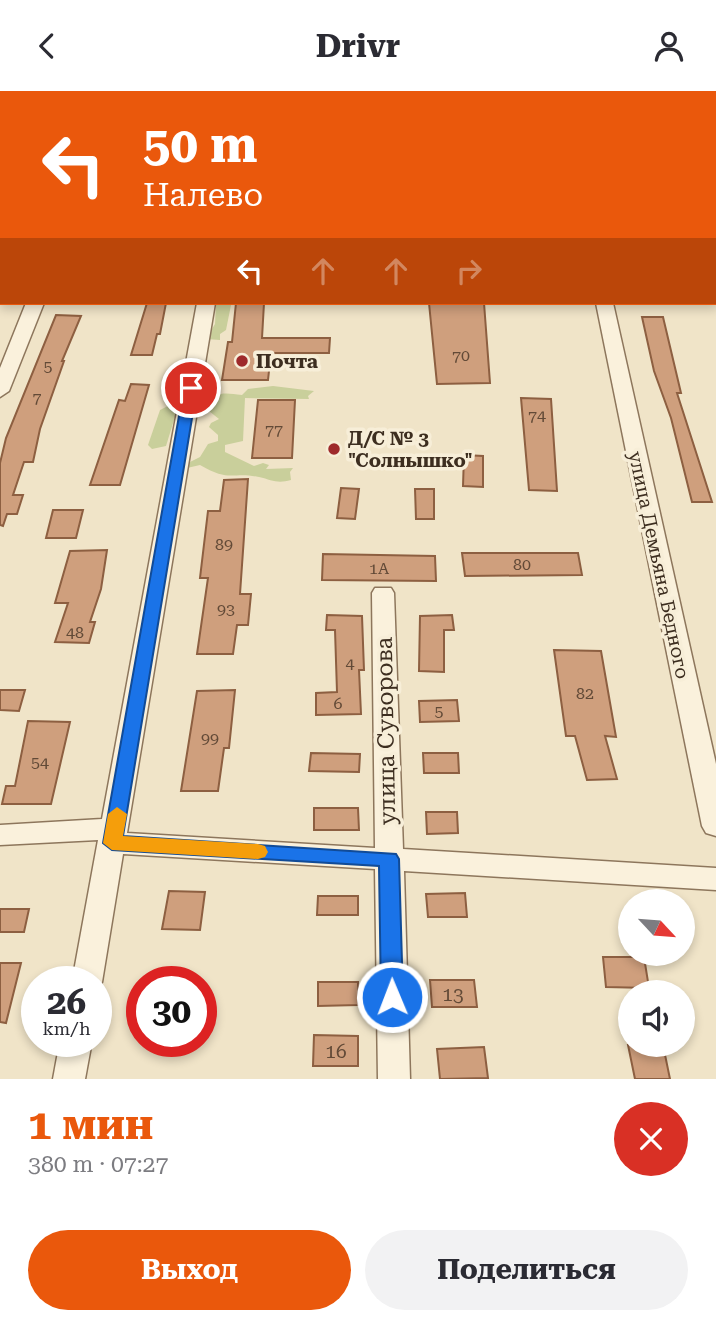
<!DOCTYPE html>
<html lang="ru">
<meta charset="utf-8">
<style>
:root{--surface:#fff;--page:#f2f2f3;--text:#2b2b33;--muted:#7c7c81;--accent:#ea580c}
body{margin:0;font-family:"Roboto Serif",serif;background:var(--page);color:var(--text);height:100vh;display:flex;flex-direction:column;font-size:26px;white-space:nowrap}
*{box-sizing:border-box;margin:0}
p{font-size:23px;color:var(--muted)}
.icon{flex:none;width:38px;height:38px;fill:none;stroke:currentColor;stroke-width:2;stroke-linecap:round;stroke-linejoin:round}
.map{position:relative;height:988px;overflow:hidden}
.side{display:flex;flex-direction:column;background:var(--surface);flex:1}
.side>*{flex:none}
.hud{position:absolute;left:0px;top:0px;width:718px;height:214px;box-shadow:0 4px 10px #0003;background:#ea580c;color:#fff;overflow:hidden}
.needle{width:46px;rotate:116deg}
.buttons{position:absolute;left:618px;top:798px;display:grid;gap:14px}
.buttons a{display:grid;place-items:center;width:77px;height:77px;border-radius:50%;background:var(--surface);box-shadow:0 4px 10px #0003;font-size:35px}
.speed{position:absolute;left:21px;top:875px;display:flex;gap:14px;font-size:35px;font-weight:700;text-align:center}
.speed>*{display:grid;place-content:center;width:91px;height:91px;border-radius:50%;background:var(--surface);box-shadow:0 4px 10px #0003;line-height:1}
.speed small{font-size:18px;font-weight:400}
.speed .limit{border:10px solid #d22;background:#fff;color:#111}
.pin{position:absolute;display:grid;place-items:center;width:60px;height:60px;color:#fff;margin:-30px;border:4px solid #fff;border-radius:50%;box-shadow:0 2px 7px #0007}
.me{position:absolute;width:77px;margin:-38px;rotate:359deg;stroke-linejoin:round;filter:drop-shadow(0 0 5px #0008)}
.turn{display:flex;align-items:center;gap:24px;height:147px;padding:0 28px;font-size:32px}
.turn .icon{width:91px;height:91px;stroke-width:2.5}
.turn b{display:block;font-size:49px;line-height:60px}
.lanes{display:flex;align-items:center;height:66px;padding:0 28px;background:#0003;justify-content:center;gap:35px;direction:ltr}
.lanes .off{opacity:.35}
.round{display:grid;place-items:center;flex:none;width:74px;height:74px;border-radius:37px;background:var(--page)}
.overview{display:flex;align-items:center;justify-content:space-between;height:119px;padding:0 28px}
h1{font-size:42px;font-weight:700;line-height:52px;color:var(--accent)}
.button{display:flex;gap:14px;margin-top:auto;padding:14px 28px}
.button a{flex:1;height:80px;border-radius:42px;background:var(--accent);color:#fff;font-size:28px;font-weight:700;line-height:80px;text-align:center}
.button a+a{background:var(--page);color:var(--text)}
header{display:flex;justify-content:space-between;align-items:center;height:91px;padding:0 28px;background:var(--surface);font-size:32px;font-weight:700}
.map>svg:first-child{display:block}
.green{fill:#c9cf9b}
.building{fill:#cf9f7d;stroke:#8d5f41;stroke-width:2}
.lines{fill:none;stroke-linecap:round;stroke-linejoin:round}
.minor-casing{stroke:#8d765c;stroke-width:3}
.minor{fill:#faf1dc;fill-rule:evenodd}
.route{fill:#1a73e8;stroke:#114b97;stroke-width:2}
.slow{fill:#f59e0b}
.poi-dot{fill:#9e2a2b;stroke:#f7eed8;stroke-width:2.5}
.labels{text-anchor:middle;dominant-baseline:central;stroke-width:7;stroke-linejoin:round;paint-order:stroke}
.number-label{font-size:16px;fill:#624a37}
.poi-label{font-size:19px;font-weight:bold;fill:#3d2e20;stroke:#f7eed8;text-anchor:start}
.street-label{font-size:19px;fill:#3d2e20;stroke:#f7eed8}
.near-number-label{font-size:19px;fill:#624a37}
.near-street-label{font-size:23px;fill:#3d2e20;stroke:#f7eed8}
</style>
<header><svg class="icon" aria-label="back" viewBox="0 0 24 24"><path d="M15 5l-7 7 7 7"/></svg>Drivr<svg class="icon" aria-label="person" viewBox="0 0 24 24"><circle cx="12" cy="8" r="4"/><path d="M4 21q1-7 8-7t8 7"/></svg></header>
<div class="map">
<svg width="716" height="988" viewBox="0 0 716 988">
<rect width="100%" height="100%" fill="#f0e4c8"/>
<g class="green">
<path d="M 227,212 L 231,214 L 226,239 L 220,243 L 220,249 L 206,248 L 215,233 L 216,213 Z"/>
<path d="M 273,295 L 314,300 L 308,305 L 309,308 L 245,307 L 243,350 L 225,354 L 225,361 L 254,375 L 263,372 L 269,374 L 266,378 L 293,377 L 290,381 L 291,389 C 277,393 272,389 259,386 C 232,380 231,392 200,374 L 187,377 L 186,373 L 200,366 L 208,353 L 218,350 L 218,344 L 209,336 L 211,332 L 219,328 L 209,320 L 201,325 L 195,321 C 207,317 196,322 204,313 C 217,300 225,302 242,304 L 248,298 Z"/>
<path d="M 168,315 L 178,316 L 166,355 L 152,358 L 148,354 L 160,319 Z"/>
</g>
<g class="building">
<path d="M 147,212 L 166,212 L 160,243 L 157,243 L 152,264 L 131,264 Z"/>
<path d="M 236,212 L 264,212 L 262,247 L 330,247 L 329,262 L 271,262 L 268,289 L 222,289 L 228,251 L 232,251 Z"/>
<path d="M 429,212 L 484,212 L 490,292 L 437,293 Z"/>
<path d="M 56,224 L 81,225 L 62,270 L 64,270 L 40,338 L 33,371 L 24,371 L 13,404 L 23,404 L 17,423 L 7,423 L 3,435 L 0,434 L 0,372 L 6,347 Z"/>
<path d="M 642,226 L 663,226 L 681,302 L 677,302 L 712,411 L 692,411 L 671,327 L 654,280 Z"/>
<path d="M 131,293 L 149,294 L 120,394 L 90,394 L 119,309 L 125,310 Z"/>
<path d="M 521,307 L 551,308 L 557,400 L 529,399 Z"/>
<path d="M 258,309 L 295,309 L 292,367 L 252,367 Z"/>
<path d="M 464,364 L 483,365 L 483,396 L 463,395 Z"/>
<path d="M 248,388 L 240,503 L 251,503 L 248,534 L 237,534 L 233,563 L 197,563 L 208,487 L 200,487 L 208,420 L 220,420 L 224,389 Z"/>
<path d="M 341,397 L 359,398 L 355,428 L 337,427 Z"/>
<path d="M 415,398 L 434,398 L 434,428 L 416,428 Z"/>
<path d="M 53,419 L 83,419 L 76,447 L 46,447 Z"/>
<path d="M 107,459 L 101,498 L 90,531 L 95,531 L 89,552 L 55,551 L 68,512 L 55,512 L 70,460 Z"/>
<path d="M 462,462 L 578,462 L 582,484 L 465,485 Z"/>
<path d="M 323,463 L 435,465 L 436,490 L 322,489 Z"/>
<path d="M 327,524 L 362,525 L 364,579 L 359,579 L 361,623 L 316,624 L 316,602 L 337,601 L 335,539 L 326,539 Z"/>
<path d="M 452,524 L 454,539 L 444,539 L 444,581 L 419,580 L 420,525 Z"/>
<path d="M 554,559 L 601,560 L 616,646 L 605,645 L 617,688 L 587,689 L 575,645 L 566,645 Z"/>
<path d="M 0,599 L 25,599 L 19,620 L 0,619 Z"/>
<path d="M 235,599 L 229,657 L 224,657 L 218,700 L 181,700 L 197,600 Z"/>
<path d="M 457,609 L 459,630 L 420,631 L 419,610 Z"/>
<path d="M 28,630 L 70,631 L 51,713 L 2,713 L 6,695 L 15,695 Z"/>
<path d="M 311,662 L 360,663 L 359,681 L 309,680 Z"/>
<path d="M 423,662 L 458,662 L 459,682 L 424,682 Z"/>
<path d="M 314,717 L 358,717 L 359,739 L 314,739 Z"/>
<path d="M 426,721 L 457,721 L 458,742 L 427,743 Z"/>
<path d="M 169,800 L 205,801 L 200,839 L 162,838 Z"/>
<path d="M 465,802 L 467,826 L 428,826 L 426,803 Z"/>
<path d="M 318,805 L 358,805 L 358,824 L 317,824 Z"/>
<path d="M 0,818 L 29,818 L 24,841 L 0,841 Z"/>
<path d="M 603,866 L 644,866 L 649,897 L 606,896 Z"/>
<path d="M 0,872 L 21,872 L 6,932 L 0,931 Z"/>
<path d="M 430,889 L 474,889 L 477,916 L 432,916 Z"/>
<path d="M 318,891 L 358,891 L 358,914 L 318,915 Z"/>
<path d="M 314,944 L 358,945 L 358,975 L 313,975 Z"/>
<path d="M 628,954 L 663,954 L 670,988 L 635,988 Z"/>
<path d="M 484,956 L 488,987 L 440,988 L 437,958 Z"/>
</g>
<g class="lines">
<defs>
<g id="minor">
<path d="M 41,0 L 54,0 L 40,2 Z"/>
<rect x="254" y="0" width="12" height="2"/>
<rect x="560" y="0" width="12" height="2"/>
<path d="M 0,50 L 2,50 L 0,60 Z"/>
<rect x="0" y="126" width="2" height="10"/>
<path d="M 26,212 L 44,212 L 9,300 L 0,306 L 0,277 Z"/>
<path d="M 197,212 L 215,212 L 127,742 L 375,757 L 372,502 L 375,497 L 391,497 L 394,502 L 403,758 L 716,777 L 716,799 L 404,780 L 410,988 L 378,988 L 375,778 L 123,763 L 102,891 L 96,901 L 96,891 L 72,891 L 98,749 L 0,754 L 0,734 L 102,728 Z"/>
<path d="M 596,212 L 613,212 L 716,673 L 716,745 L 706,742 L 702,735 Z"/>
<path d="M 60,950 L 92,950 L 85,988 L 53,988 Z"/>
</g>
</defs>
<use href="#minor" class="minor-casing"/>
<use href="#minor" class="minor"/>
</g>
<path class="route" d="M 191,293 L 197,297 L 123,745 L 396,763 L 399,768 L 403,906 L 400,912 L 392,915 L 384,912 L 381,906 L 379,775 L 112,759 L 103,752 L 184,297 Z"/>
<path class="slow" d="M 117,716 L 127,723 L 123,745 L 258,753 L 265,755 L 268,761 L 265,766 L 258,768 L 112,759 L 103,752 L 108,723 Z"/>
<g class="poi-dot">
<circle cx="242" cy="270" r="7"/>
<circle cx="334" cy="358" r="7"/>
</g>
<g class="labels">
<g class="number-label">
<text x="461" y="264">70</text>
<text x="48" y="275">5</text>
<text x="37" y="306">7</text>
<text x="537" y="324">74</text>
<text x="274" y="338">77</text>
<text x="224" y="453">89</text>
<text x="522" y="473">80</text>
<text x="379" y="477">1А</text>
<text x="226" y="518">93</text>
<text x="75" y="541">48</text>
<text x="350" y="572">4</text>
<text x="585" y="602">82</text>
<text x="338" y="612">6</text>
<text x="439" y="620">5</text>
<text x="210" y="647">99</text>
<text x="40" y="671">54</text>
</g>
<g class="poi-label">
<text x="256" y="270">Почта</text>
<text x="348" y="347">Д/С № 3<tspan x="348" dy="22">"Солнышко"</tspan></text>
</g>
<g class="street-label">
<text transform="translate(659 474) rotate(78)">улица Демьяна Бедного</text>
</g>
<g class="near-number-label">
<text x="453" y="903">13</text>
<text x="336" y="960">16</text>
</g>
<g class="near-street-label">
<text transform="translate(386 640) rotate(-91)">улица Суворова</text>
</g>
</g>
</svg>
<div class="buttons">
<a><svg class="needle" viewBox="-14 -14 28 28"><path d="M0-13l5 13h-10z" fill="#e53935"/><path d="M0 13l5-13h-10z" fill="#7c7c81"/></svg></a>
<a><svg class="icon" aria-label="sound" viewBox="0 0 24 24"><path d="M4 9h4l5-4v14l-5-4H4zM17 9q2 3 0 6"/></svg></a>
</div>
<div class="speed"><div>26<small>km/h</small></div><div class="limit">30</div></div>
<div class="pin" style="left:191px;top:297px;background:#d93025"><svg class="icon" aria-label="arrive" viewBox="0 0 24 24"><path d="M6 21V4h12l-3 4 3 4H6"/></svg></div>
<svg class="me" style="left:392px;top:906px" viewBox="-20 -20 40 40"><circle r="17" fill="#1a73e8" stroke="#fff" stroke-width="3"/><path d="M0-11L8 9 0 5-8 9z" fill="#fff"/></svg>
<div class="hud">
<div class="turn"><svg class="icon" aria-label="left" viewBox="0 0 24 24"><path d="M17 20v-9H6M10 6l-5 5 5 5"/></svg><div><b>50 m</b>Налево</div></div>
<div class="lanes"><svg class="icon" aria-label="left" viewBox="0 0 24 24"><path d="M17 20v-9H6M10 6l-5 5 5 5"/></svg><svg class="icon off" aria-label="ahead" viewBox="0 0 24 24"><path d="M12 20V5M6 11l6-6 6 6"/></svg><svg class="icon off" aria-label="ahead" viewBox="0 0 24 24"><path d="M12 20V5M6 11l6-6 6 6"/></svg><svg class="icon off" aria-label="right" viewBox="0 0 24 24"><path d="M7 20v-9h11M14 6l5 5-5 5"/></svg></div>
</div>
</div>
<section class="side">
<div class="overview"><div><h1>1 мин</h1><p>380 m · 07:27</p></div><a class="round" style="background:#d93025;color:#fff"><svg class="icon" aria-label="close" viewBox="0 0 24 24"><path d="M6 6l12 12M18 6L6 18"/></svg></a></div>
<div class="button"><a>Выход</a><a>Поделиться</a></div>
</section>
